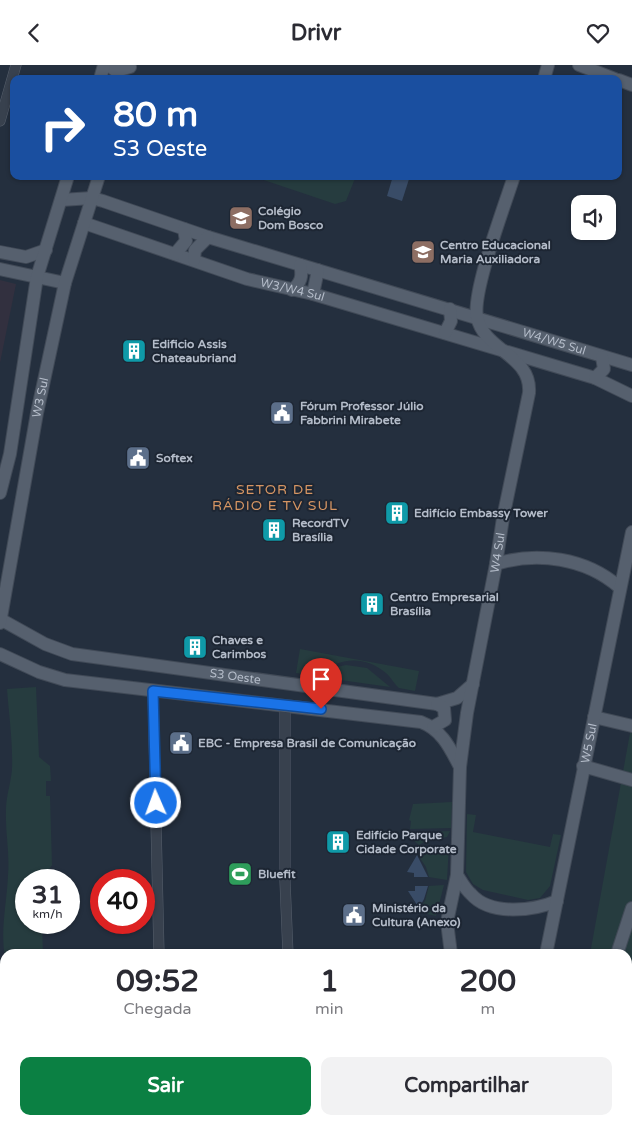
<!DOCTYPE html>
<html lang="pt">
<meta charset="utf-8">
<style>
:root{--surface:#fff;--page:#f2f2f3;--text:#2b2b33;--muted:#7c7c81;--accent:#0b8043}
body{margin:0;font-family:"Varela Round",sans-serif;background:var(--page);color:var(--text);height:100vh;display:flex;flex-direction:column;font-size:19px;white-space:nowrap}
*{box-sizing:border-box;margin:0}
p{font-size:16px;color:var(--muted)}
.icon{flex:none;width:28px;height:28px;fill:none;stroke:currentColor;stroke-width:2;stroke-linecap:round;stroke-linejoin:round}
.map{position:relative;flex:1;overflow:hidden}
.sheet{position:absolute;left:0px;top:884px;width:632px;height:176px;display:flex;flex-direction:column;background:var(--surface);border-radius:15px 15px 0 0;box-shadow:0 1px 4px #0004}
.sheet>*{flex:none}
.top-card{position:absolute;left:10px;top:10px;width:612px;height:105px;border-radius:10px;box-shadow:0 1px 4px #0004;background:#1a4fa0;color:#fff;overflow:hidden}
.buttons{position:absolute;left:571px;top:130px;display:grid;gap:10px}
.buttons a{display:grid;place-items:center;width:45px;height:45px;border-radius:10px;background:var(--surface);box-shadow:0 1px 4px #0004;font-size:25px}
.speed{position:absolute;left:15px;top:804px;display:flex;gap:10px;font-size:25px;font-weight:700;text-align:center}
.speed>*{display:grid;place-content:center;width:65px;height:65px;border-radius:50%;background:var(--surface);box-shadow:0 1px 4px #0004;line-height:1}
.speed small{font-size:12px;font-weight:400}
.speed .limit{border:8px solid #d22;background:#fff;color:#111}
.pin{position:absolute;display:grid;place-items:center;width:42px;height:42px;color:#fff;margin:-51px -21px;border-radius:50% 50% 50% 0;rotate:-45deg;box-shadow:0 0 5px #0007}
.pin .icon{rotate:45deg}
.me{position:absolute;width:55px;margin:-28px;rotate:358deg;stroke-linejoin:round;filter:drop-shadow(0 0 4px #0008)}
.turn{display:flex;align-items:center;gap:18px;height:105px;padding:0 20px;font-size:22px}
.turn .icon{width:65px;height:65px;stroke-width:2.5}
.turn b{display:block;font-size:35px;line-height:42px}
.eta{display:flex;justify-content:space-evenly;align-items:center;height:85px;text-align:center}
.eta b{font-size:30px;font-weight:700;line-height:35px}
.primary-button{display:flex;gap:10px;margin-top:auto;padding:10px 20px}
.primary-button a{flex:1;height:58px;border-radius:10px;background:var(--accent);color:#fff;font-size:20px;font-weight:700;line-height:58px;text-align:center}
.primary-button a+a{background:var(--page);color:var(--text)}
header{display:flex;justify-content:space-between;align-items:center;height:65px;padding:0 20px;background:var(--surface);font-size:22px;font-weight:700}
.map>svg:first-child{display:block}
.medical{fill:#32303f}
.green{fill:#263c3f}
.water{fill:#394c67}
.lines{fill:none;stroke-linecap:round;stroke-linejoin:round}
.minor-casing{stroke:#565f6c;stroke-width:11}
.major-casing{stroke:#414a57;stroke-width:14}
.minor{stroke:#38414e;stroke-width:10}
.major{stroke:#56606e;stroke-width:12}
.route-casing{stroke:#114b97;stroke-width:12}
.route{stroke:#1a73e8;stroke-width:9}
.labels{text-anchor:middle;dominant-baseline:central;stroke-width:4;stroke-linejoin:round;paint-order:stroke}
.poi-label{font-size:12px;font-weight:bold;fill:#b4bcc9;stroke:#1d2633;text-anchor:start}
.street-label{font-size:12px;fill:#b4bcc9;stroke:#1d2633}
.neighbourhood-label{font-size:14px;letter-spacing:1px;fill:#d59563;stroke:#1d2633}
</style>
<header><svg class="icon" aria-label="back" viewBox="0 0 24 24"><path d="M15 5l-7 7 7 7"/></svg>Drivr<svg class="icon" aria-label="heart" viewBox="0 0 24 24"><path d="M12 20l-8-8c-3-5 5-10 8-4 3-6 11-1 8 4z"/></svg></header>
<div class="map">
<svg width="632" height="1059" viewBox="0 0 632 1059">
<rect width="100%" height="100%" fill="#242f3e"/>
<path class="medical" d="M 0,215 L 16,219 L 0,298 Z"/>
<g class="green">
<path d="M 252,111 L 356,111 L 346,136 L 335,139 Z"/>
<path d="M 300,584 L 419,606 L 415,626 L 399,623 C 394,619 391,612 386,608 C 363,589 338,593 316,611 L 296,608 Z"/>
<path d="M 346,600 L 367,603 L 390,622 L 319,612 L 332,603 Z"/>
<path d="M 36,622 L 39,692 L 50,701 L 51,716 L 46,716 L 46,731 L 50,731 L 52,800 L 48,806 L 41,806 L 41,815 L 26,815 L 26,858 L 42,858 L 43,889 L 5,889 L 5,892 C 0,865 7,837 8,810 C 10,789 5,767 6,745 C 6,731 11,718 12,704 C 13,677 9,651 7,624 Z"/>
<path d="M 632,657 L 632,1013 L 628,1008 L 628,889 L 590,889 Z"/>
<path d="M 452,737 L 451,763 L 410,764 L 411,756 L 409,755 L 413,739 Z"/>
<path d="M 467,749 L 476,750 L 473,767 L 550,782 L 553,769 L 561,770 L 550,821 L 540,833 L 528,835 L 483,825 L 473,819 L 466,807 Z"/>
<path d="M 450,766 L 447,772 L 426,776 L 419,780 L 413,775 L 411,768 Z"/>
<path d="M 438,780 L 449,781 L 447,815 L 429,812 L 426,802 L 418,790 Z"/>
<path d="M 444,820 L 436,851 L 427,849 L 419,844 L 425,836 L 429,821 Z"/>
</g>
<g class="water">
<path d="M 393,111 L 410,111 L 402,136 L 387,131 Z"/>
<path d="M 417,790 L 428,812 L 414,812 L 414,808 L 407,807 Z"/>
<path d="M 415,821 L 428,821 L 424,834 L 419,843 L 408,826 L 415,826 Z"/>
</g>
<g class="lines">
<defs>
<g id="minor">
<path d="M 0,56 L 16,0"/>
<path d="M 153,626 L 159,889"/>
<path d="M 285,641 L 285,816 L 288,889"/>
<path d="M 127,1055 L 127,1059"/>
<path d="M 340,1055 L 340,1059"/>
<path d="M 351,1055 L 351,1059"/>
</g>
<g id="major">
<path d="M 108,0 L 116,6 L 130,2"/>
<path d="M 579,0 L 615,14"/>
<path d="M 100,14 L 104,0"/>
<path d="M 544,14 L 548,0"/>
<path d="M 619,15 L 632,20"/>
<path id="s1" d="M 61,135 L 92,133 L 103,136 L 208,172 L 632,300"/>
<path id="s2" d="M 84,158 L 247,214 L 313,229 L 595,313 L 632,331"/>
<path d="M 0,187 L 26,192 L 46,185"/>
<path d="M 175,189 L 186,176 L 184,164"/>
<path d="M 194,195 L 195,185 L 208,172"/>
<path d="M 0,204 L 65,218"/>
<path d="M 292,225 C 301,218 303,211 300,200"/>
<path d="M 313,229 L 318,205"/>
<path d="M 445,268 L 451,256 L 450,244"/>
<path d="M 595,313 L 604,304 L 602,292"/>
<path d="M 0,428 L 10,389 L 37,212 L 68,111"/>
<path d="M 496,499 C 537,486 586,493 619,522"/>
<path id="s3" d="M 0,554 L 45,579 L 72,589 L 437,639 L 457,633 L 473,619"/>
<path id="s4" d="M 0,558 L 37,348 L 65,218 L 99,111"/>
<path d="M 0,589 L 39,607 L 65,615 L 421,657 C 442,665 450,683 460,702"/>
<path d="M 594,652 L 632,661"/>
<path d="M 433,662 L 445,655 L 444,643 L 437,639"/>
<path d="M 583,701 L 632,715"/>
<path d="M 457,810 C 461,816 465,824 471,829 C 490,851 533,846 557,836"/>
<path id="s5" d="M 451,889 L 447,857 L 457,810 L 460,702 L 467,648 L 496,499 L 503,453 L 529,328 C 532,290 484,286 477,252 C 472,226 505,140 514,111"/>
<path id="s6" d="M 546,889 L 632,467"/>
<path d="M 617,889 L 632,843"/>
<path d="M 0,901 L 5,903"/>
<path d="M 0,916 L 5,917"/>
<path d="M 628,958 L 632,965"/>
<path d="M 628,1044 L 632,1045"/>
<path d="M 622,1055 L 632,1057"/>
</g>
</defs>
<use href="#minor" class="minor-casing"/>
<use href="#major" class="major-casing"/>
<use href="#minor" class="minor"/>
<use href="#major" class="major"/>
</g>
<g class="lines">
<defs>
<path id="route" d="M 156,738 L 153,626 L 321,644"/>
</defs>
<use href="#route" class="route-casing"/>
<use href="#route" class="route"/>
</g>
<defs>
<symbol id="school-square" viewBox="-11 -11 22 22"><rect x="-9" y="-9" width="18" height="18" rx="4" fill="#8d6e63" stroke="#1d2633"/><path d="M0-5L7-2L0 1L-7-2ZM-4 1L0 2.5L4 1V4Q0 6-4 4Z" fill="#fff"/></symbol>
<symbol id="building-square" viewBox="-11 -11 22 22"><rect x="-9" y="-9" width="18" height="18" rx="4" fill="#0f9aa8" stroke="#1d2633"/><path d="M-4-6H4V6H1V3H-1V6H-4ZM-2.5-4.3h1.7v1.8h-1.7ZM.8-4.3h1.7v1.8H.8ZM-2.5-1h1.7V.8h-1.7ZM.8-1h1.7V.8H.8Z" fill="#fff"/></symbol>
<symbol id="civic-square" viewBox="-11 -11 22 22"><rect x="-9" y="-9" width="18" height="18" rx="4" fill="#5c6f8a" stroke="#1d2633"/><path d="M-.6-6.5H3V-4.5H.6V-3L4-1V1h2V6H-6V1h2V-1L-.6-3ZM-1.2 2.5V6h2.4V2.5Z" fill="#fff"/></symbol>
<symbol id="stadium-square" viewBox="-11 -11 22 22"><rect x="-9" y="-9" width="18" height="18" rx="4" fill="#2e9e5b" stroke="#1d2633"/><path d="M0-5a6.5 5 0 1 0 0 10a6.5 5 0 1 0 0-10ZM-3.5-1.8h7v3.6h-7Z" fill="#fff"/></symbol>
</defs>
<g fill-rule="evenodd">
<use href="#school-square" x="227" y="139" width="28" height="28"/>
<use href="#school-square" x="409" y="173" width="28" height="28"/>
<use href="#building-square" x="120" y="272" width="28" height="28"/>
<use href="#civic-square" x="268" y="334" width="28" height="28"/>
<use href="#civic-square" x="124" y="379" width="28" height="28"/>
<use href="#building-square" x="383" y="434" width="28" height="28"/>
<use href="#building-square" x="260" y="451" width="28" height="28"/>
<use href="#building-square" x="358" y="525" width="28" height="28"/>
<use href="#building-square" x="181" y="568" width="28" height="28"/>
<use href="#civic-square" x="167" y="664" width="28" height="28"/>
<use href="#building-square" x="324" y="763" width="28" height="28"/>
<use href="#stadium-square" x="226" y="795" width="28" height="28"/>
<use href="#civic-square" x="340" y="836" width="28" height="28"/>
</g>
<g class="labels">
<g class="poi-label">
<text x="258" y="146">Colégio<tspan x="258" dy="14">Dom Bosco</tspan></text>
<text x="440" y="180">Centro Educacional<tspan x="440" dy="14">Maria Auxiliadora</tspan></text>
<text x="152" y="279">Edificio Assis<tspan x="152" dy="14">Chateaubriand</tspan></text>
<text x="300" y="341">Fórum Professor Júlio<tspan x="300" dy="14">Fabbrini Mirabete</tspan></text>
<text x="156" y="393">Softex</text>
<text x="414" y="448">Edifício Embassy Tower</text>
<text x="292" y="458">RecordTV<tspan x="292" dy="14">Brasília</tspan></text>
<text x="390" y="532">Centro Empresarial<tspan x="390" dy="14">Brasília</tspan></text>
<text x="212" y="575">Chaves e<tspan x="212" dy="14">Carimbos</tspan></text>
<text x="198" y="678">EBC - Empresa Brasil de Comunicação</text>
<text x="356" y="770">Edifício Parque<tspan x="356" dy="14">Cidade Corporate</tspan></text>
<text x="258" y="809">Bluefit</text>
<text x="372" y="843">Ministério da<tspan x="372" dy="14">Cultura (Anexo)</tspan></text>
</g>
<g class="street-label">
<text stroke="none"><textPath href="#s2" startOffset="219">W3/W4 Sul</textPath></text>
<text stroke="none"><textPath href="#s1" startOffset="515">W4/W5 Sul</textPath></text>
<text stroke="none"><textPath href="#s4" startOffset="229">W3 Sul</textPath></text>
<text stroke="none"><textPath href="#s5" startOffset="406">W4 Sul</textPath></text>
<text stroke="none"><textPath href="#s3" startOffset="245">S3 Oeste</textPath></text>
<text stroke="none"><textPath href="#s6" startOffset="215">W5 Sul</textPath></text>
</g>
<g class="neighbourhood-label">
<text x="275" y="424">SETOR DE<tspan x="275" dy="16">RÁDIO E TV SUL</tspan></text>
</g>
</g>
</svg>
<div class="buttons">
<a><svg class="icon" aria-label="sound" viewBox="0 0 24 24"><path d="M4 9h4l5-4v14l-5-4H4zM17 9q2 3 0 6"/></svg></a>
</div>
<div class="speed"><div>31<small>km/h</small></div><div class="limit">40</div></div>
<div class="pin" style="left:321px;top:644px;background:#d93025"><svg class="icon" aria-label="arrive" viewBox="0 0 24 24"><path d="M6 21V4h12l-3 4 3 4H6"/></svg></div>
<svg class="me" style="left:156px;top:738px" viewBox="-20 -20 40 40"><circle r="17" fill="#1a73e8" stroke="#fff" stroke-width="3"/><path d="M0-11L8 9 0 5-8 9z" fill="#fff"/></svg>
<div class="top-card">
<div class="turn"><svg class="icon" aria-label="right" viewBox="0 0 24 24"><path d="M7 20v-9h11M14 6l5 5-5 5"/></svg><div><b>80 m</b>S3 Oeste</div></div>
</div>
<section class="sheet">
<div class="eta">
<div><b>09:52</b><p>Chegada</p></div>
<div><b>1</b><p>min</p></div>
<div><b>200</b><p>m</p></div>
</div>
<div class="primary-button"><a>Sair</a><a>Compartilhar</a></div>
</section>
</div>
